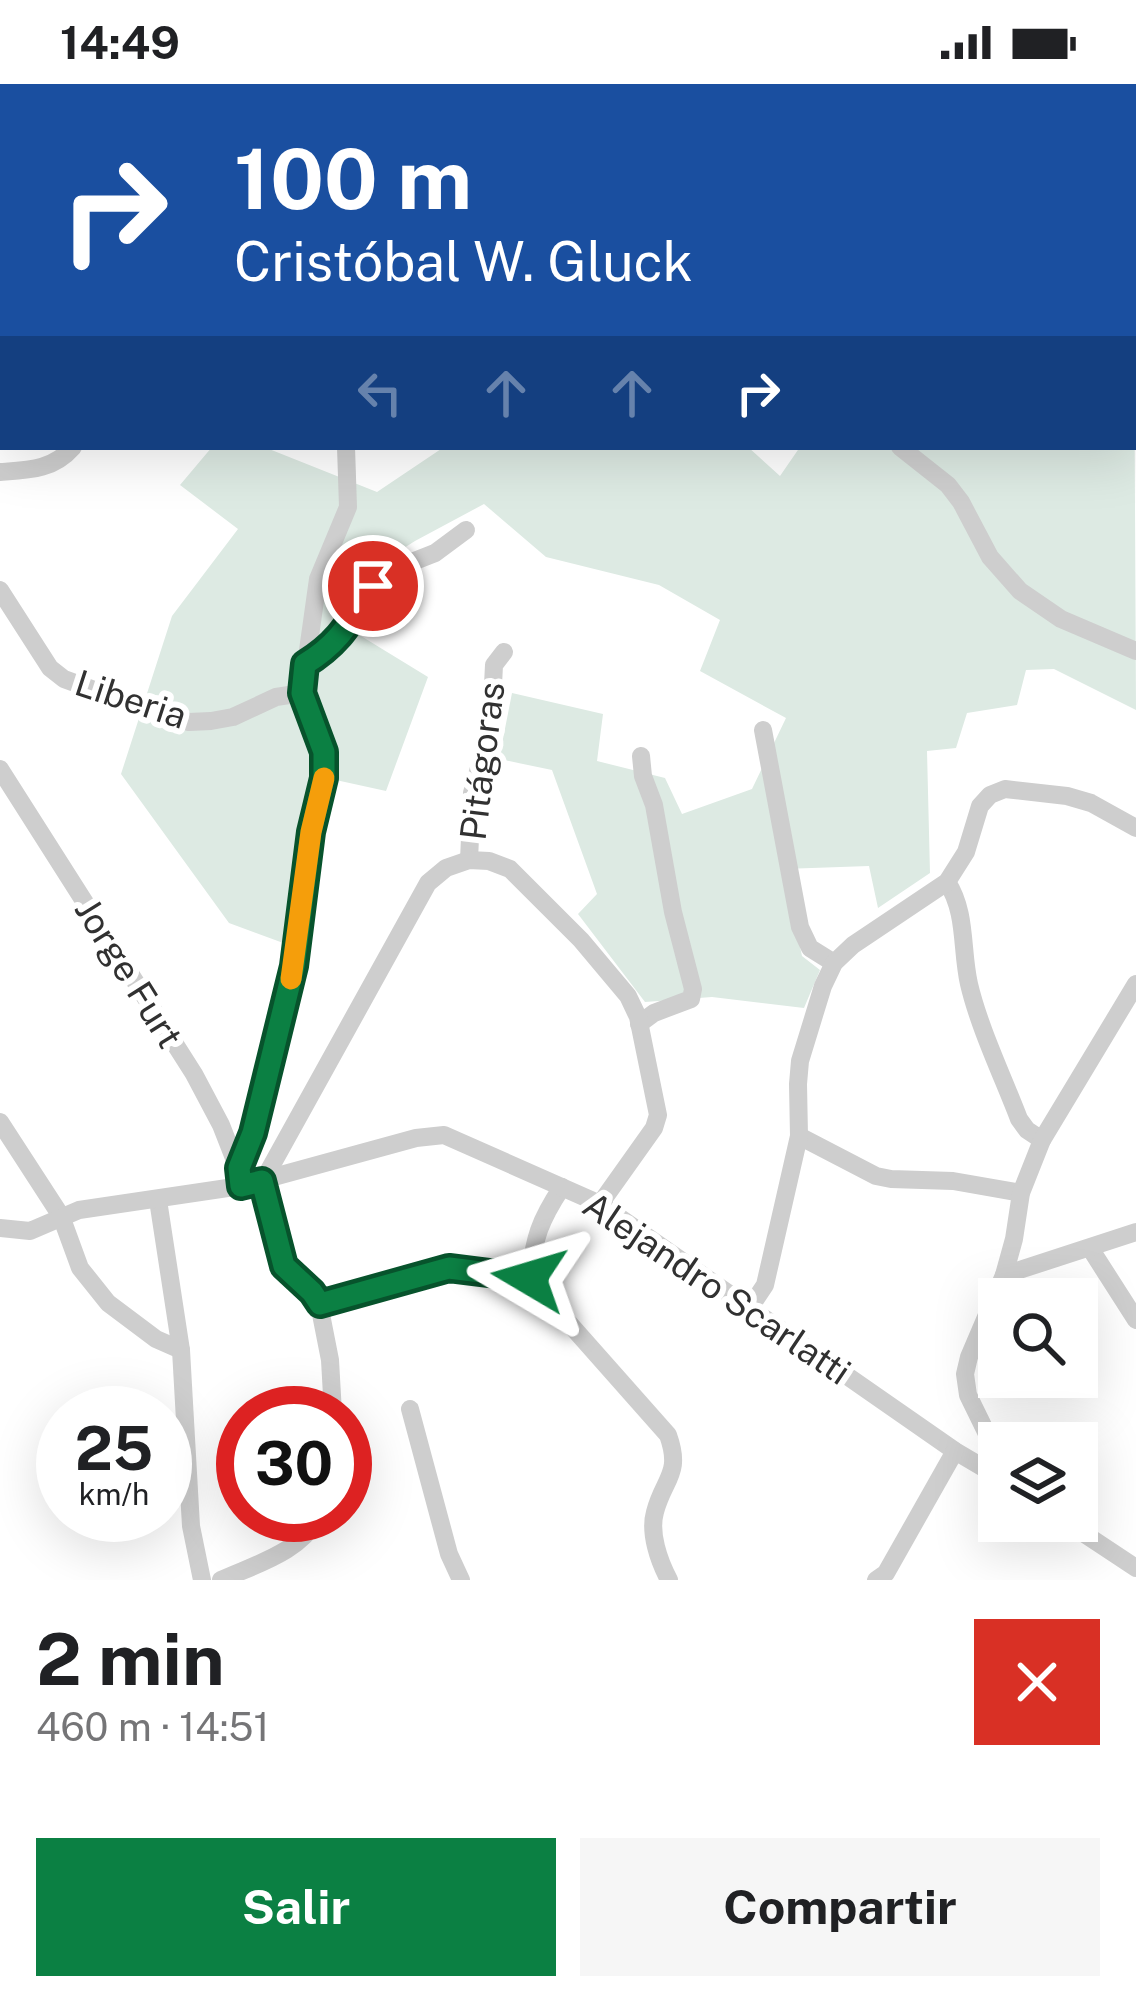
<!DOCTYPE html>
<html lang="es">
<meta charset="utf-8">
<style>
:root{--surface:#fff;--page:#f6f6f6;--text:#202124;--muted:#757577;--accent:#0b8043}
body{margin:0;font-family:"Public Sans",sans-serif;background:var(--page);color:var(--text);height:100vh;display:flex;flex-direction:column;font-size:45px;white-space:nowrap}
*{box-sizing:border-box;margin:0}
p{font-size:39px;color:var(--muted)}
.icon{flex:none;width:66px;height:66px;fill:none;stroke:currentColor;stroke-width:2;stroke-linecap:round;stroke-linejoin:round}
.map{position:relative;height:1496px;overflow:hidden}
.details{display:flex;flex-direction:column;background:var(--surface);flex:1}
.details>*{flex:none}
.top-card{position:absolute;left:0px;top:0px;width:1137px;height:366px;box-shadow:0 12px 48px #0002;background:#1a4fa0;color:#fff;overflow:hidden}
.controls{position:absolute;left:978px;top:1194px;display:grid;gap:24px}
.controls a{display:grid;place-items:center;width:120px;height:120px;border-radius:0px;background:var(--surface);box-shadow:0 12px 48px #0002;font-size:60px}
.speed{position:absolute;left:36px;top:1302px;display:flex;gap:24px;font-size:60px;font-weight:700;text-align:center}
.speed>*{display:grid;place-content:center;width:156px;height:156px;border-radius:50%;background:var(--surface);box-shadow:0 12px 48px #0002;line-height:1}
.speed small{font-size:30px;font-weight:400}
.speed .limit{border:18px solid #d22;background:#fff;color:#111}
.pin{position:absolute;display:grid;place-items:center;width:102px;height:102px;color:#fff;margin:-51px;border:6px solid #fff;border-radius:50%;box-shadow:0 3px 12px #0007}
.me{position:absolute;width:132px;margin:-66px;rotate:277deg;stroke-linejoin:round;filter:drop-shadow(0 0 9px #0008)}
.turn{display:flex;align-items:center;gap:42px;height:252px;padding:0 36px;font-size:54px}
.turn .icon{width:156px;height:156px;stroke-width:2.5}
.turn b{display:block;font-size:84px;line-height:102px}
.lanes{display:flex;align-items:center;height:114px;padding:0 36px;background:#0003;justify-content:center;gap:60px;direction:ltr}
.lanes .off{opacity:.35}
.round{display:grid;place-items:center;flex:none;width:126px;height:126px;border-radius:0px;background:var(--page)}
.head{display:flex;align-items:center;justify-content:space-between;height:204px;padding:0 36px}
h1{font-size:72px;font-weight:700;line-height:90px}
.button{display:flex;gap:24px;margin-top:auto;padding:24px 36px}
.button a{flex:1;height:138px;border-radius:0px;background:var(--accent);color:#fff;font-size:48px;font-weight:700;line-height:138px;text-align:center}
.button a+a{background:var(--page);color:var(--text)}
.status{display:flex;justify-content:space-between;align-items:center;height:84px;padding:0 60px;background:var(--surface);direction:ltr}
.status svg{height:33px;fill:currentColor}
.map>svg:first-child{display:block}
.green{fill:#ddeae3}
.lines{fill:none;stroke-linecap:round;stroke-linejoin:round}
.path{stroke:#c8c8c8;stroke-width:3;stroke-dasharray:6 6;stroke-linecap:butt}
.street{stroke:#cecece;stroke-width:18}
.route-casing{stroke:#07532c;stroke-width:30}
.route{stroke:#0b8043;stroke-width:21}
.slow{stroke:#f59e0b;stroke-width:21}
.labels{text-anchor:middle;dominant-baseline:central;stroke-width:12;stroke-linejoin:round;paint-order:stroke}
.street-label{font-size:36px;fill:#313131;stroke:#fff}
</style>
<div class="status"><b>14:49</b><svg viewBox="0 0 49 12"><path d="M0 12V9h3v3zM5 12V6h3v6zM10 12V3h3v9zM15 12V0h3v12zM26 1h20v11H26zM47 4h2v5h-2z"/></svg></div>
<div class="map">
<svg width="1136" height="1496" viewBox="0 0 1136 1496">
<rect width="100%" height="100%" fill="#fff"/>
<g class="green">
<path d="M 0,0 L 551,0 L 551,3 L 10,3 Z"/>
<path d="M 1134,215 L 1136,626 L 1054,585 L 1026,586 L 1017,621 L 967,629 L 956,664 L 927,667 L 930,789 L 878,824 L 869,782 L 783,785 L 802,872 L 820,886 L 804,924 L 712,913 L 645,918 L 578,830 L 597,810 L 552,686 L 499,675 L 512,609 L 603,630 L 597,677 L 665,694 L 682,730 L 752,705 L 786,634 L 700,587 L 720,536 L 659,501 L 546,473 L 484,420 L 415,457 L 363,490 L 343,541 L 428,593 L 386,707 L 313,691 L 286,860 L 229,839 L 121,690 L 172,532 L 238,445 L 180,401 L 212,363 L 264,363 L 377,408 L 444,363 L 748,363 L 780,392 L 800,363 L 1134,363 Z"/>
</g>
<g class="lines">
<path class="path" d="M 480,3 L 482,0"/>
<g class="street">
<path d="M 876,3 L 877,0"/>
<path d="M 0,158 L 3,158"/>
<path d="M 900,363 L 948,401 L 961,418 L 990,473 L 1020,507 L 1061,535 L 1136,567"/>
<path d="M 0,388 C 29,386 53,386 73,363"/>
<path d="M 0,506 L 50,584 L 64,595 L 160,630 L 189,638 L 211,637 L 233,633 L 276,613 L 302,609"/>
<path d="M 305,581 L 329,565 L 340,554 L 373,503 L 384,489 L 435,469 L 466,446"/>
<path d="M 763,646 L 800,843 L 810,864 L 834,879"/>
<path d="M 0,685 L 194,990 L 221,1041 L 239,1087"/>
<path d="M 469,776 L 472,709 L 491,641 L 494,581 L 504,568"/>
<path d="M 947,798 C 967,829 961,865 969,900 C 979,943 1003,993 1019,1035 L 1027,1046 L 1042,1056"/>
<path d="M 639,940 L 654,929 L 691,915 L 693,905 L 673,828 L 654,721 L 643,692 L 641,672"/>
<path d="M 0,1038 L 61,1132 L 80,1184 L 108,1219 L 156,1255 L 181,1266"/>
<path d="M 799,1052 L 876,1092 L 891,1095 L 953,1097 L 1021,1109"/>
<path d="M 239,1084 L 253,1049 L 294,882 L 312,748 L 324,694 L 324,668 L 302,609 L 318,495 L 348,423 L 346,363"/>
<path d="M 562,1103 C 539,1138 535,1152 529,1194 L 668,1351 C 682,1390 664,1394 655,1428 C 649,1449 659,1477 669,1496"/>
<path d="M 158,1116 L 181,1266 L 191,1442 L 202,1496"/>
<path d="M 0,1144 L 30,1147 L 79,1126 L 241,1102 L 416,1054 L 444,1051 L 600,1120 L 955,1367 L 999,1393"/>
<path d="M 1090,1164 L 1136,1236"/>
<path d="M 1004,1191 L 1136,1148"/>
<path d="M 319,1220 L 449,1184 L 529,1194"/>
<path d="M 751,1222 L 765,1201 L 799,1052 L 798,1000 L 800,977 L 823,902 L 834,879 L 853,861 L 947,798 L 966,768 L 980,722 L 990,711 L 1005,705 L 1067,712 L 1091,719 L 1136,744"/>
<path d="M 410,1325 L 449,1470 L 461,1496"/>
<path d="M 333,1329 L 330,1276 L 319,1220 L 312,1208 L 284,1182 L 263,1097 L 428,799 L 446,784 L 469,776 L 489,777 L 510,785 L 581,856 L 628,912 L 638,933 L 658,1031 L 654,1044 L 600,1120"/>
<path d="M 987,1386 L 991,1365 L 988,1352 L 968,1311 L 965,1290 L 969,1273 L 1004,1191 L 1014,1155 L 1021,1109 L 1042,1056 L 1136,900"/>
<path d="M 1065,1437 L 1136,1484"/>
<path d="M 221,1496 C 256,1480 302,1468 319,1431"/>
<path d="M 876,1496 L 886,1489 L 955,1367"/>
</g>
</g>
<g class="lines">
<defs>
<path id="route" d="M 373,502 C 350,537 341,558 305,580 L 302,609 L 324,668 L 324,694 L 311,748 L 294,882 L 253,1049 L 239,1084 L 241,1102 L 262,1097 L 284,1182 L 312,1208 L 320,1220 L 449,1184 L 529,1194"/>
</defs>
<use href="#route" class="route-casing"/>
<use href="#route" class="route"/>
<path class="slow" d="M 291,895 L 311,748 L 324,694"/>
</g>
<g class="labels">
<g class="street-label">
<text transform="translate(131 615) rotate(18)">Liberia</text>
<text transform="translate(482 677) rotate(-83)">Pitágoras</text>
<text transform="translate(129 889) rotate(58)">Jorge Furt</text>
<text transform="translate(717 1204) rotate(34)">Alejandro Scarlatti</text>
</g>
</g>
</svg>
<div class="controls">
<a><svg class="icon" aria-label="search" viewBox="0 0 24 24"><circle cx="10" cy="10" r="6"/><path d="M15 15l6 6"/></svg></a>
<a><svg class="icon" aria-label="layers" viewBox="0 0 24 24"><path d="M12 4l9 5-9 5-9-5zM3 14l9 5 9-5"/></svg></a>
</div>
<div class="speed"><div>25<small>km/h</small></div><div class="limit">30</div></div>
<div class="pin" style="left:373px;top:502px;background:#d93025"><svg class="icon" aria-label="arrive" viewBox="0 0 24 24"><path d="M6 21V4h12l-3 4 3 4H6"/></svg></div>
<svg class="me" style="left:529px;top:1194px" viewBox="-20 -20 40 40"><path d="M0-17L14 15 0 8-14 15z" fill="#0b8043" stroke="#fff" stroke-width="4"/></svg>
<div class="top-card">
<div class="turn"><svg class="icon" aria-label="right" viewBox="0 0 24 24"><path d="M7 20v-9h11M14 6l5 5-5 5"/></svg><div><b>100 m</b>Cristóbal W. Gluck</div></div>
<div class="lanes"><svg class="icon off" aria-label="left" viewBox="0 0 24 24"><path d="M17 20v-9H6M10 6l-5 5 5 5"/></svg><svg class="icon off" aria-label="ahead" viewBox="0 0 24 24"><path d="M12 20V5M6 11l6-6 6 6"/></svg><svg class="icon off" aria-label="ahead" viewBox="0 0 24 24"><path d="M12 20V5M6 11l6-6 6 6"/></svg><svg class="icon" aria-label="right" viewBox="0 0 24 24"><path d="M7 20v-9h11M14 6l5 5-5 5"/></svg></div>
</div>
</div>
<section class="details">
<div class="head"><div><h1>2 min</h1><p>460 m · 14:51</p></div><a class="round" style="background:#d93025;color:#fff"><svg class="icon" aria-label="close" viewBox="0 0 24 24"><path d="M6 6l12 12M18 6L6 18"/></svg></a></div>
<div class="button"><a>Salir</a><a>Compartir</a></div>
</section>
